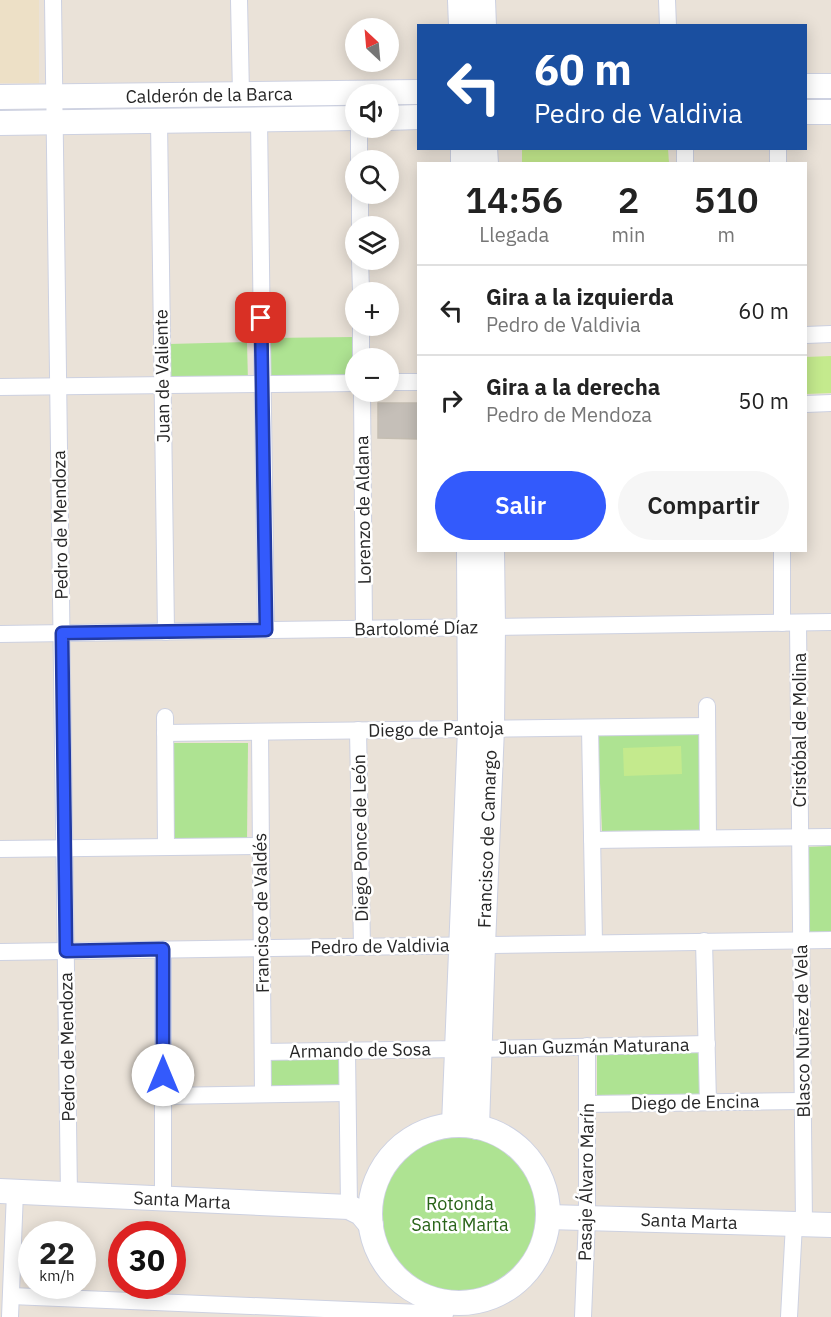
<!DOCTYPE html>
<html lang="es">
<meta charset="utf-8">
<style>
:root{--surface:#fff;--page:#f6f6f6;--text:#222;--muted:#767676;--line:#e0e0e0;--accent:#335afc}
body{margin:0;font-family:"IBM Plex Sans",sans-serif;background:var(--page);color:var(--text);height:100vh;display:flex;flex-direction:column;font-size:22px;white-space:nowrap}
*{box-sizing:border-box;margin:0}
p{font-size:20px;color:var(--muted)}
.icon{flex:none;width:33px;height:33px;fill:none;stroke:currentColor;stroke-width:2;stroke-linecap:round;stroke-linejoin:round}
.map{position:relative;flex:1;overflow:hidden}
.details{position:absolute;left:417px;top:162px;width:390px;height:390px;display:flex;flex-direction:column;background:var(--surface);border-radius:0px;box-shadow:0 3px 15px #0003}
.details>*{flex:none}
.hud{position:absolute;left:417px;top:24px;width:390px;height:126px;border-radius:0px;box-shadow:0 3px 15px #0003;background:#1a4fa0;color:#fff;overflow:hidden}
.needle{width:39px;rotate:334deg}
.buttons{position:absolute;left:345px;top:18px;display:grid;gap:12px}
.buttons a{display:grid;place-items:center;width:54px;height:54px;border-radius:50%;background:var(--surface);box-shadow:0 3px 15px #0003;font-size:30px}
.speed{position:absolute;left:18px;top:1221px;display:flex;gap:12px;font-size:30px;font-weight:700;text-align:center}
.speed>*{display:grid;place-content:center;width:78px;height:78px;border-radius:50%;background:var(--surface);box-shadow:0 3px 15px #0003;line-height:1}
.speed small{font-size:15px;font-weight:400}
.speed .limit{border:9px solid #d22;background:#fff;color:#111}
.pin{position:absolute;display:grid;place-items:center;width:51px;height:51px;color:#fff;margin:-26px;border-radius:12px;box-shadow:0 3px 9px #0006}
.me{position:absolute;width:66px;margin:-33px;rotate:0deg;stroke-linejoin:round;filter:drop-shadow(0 0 4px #0008)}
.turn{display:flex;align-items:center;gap:21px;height:126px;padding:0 18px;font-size:27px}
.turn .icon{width:78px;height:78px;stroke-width:2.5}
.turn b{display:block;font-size:42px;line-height:51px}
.eta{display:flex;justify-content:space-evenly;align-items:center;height:102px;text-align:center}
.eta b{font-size:36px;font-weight:600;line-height:42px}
.cta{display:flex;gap:12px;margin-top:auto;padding:12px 18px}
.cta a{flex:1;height:69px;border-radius:36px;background:var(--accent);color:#fff;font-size:24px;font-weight:600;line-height:69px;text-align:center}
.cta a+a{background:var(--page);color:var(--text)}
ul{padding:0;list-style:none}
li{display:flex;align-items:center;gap:18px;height:90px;padding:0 18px;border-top:2px solid var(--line)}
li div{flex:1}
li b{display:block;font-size:22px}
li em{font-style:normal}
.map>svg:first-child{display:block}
.education{fill:#ede0c6}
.green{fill:#aee392}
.pitch{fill:#c4ea8d}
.building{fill:#c5bfb8;stroke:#c5beb2;stroke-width:1.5}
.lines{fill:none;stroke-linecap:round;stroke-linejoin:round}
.street-casing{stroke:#cdd1e1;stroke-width:18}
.secondary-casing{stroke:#cdd1e1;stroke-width:26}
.street{stroke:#fff;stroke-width:16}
.secondary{stroke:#fff;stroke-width:24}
.route-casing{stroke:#213aa4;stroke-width:15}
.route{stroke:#335afc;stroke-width:10}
.labels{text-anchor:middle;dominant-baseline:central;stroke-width:5;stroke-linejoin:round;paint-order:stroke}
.street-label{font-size:18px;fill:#272727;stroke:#fff}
.park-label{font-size:18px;fill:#286318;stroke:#fff}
</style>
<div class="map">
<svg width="831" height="1317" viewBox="0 0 831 1317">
<rect width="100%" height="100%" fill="#eae2d8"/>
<rect class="education" x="0" y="0" width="39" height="83"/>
<g class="green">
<path d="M 354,337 L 354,376 L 268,377 L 268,338 Z"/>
<path d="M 247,342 L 248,382 L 170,383 L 169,344 Z"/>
<path d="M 701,733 L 703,830 L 602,831 L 598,736 Z"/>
<path d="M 173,743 L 248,743 L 247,841 L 173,841 Z"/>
<path d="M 831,846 L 831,934 L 810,935 L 808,847 Z"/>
<path d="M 700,1052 L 701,1094 L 597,1095 L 597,1053 Z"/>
<path d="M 345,1056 L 344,1087 L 271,1086 L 270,1057 Z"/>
<circle cx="460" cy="1214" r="83"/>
</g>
<g class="pitch">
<path d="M 522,149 L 668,149 L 669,163 L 522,163 Z"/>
<path d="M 831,356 L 831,393 L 806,394 L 806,357 Z"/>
<path d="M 681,746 L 682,774 L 624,776 L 623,748 Z"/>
</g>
<path class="building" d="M 378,403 L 418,403 L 418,439 L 378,438 Z"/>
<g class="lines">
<defs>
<g id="street">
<path d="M 53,0 L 69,1195"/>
<path d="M 239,0 L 241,94"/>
<path d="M 667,0 L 668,26"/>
<path d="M 259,120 L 266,630"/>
<path d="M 159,121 L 166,632"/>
<path d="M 359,128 L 359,160"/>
<path d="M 685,148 L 685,164"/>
<path d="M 778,148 L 778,164"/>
<path d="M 360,194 L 360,226"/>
<path d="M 360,260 L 361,292"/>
<path d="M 361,326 L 361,358"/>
<path d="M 806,335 L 831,334"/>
<path d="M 388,382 L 418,382"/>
<path d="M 0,387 L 356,383"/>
<path d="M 362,392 L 364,629"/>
<path d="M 806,404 L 831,403"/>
<path d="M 782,550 L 782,623"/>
<path d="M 798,623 L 804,1224"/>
<path d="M 0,634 L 831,622"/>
<path d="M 707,706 L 708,838"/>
<path d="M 165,717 L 166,847"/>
<path d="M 590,728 L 594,943"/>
<path d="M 358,730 L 362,946"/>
<path d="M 260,732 L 263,1094"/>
<path d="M 165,733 L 707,726"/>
<path d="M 592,840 L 831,837"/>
<path d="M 0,849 L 261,846"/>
<path d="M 704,941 L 708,1102"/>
<path d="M 163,949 L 163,1199"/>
<path d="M 0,952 L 831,940"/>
<path d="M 480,1049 L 707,1044"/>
<path d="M 347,1051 L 349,1207"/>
<path d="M 263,1052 L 458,1049"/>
<path d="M 163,1096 L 347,1093"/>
<path d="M 588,1104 L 802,1101"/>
<path d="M 11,1296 L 445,1314"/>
<path d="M 10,1317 L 15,1192"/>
<path d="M 583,1317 L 587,1218 L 587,1046"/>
<path d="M 789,1317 L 794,1224"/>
</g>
<g id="secondary">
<path d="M 460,0 L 461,26"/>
<path d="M 483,0 L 484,26"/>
<path d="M 806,86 L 831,86"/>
<path d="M 0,97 L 418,92"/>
<path d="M 806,112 L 831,112"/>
<path d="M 388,118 L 418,117"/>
<path d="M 0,123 L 356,118"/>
<path d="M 463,148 L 463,164"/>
<path d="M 485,148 L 486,164"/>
<path d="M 454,1125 L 470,729 L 469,550"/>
<circle cx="459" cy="1214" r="89"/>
<path d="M 477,1127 L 483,945 L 492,728 L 493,627 L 492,550"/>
<path d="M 0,1191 L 349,1207 L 361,1213 L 371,1225"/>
<path d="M 548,1217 L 831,1225"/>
</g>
</defs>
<use href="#street" class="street-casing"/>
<use href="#secondary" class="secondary-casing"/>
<use href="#street" class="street"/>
<use href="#secondary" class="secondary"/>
</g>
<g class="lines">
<defs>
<path id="route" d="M 163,1075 L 163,949 L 66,951 L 62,633 L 266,630 L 261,318"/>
</defs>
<use href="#route" class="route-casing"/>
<use href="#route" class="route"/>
</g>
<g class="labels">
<g class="street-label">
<text transform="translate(209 95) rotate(-1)">Calderón de la Barca</text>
<text transform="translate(162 376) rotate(-91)">Juan de Valiente</text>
<text transform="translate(363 510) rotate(-91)">Lorenzo de Aldana</text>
<text transform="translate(60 525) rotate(-91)">Pedro de Mendoza</text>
<text transform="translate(416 628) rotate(-1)">Bartolomé Díaz</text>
<text transform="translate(436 729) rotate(-1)">Diego de Pantoja</text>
<text transform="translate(799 730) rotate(-90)">Cristóbal de Molina</text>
<text transform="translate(360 838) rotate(-91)">Diego Ponce de León</text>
<text transform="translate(487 839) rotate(-88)">Francisco de Camargo</text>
<text transform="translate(261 913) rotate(-91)">Francisco de Valdés</text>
<text transform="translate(380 946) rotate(-1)">Pedro de Valdivia</text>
<text transform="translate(802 1031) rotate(-91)">Blasco Nuñez de Vela</text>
<text transform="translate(594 1046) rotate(-1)">Juan Guzmán Maturana</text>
<text transform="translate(67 1047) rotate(-91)">Pedro de Mendoza</text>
<text transform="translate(360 1050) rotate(-1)">Armando de Sosa</text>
<text transform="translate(695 1102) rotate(-1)">Diego de Encina</text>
<text transform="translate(586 1182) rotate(-89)">Pasaje Álvaro Marín</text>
<text transform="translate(182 1200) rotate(3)">Santa Marta</text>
<text transform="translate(689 1221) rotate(2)">Santa Marta</text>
</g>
<g class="park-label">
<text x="460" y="1203">Rotonda<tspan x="460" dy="21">Santa Marta</tspan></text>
</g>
</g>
</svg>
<div class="buttons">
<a><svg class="needle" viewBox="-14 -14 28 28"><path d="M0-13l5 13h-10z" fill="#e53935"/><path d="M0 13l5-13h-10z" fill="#767676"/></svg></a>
<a><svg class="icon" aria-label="sound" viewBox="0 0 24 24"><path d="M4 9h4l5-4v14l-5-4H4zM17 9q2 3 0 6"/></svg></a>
<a><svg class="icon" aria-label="search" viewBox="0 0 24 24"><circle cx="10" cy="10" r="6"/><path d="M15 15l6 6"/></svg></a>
<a><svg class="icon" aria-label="layers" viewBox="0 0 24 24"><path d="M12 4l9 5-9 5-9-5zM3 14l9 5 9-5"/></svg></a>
<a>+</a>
<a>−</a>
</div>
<div class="speed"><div>22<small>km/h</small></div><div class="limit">30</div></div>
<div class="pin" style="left:261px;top:318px;background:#d93025"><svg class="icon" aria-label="arrive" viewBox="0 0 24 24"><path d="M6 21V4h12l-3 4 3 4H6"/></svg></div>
<svg class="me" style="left:163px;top:1075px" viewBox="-20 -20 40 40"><circle r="19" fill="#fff"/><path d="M0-13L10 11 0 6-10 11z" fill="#335afc"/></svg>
<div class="hud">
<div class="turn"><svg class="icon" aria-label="left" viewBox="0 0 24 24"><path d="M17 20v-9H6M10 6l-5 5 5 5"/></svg><div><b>60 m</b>Pedro de Valdivia</div></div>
</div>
<section class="details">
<div class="eta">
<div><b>14:56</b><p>Llegada</p></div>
<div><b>2</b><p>min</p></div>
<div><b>510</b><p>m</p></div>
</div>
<ul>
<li><svg class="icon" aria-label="left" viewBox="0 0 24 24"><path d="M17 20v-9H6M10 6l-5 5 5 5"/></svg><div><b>Gira a la izquierda</b><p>Pedro de Valdivia</p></div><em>60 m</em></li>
<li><svg class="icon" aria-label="right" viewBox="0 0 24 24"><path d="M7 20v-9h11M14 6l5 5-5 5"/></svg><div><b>Gira a la derecha</b><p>Pedro de Mendoza</p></div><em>50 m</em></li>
</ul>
<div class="cta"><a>Salir</a><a>Compartir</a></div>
</section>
</div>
